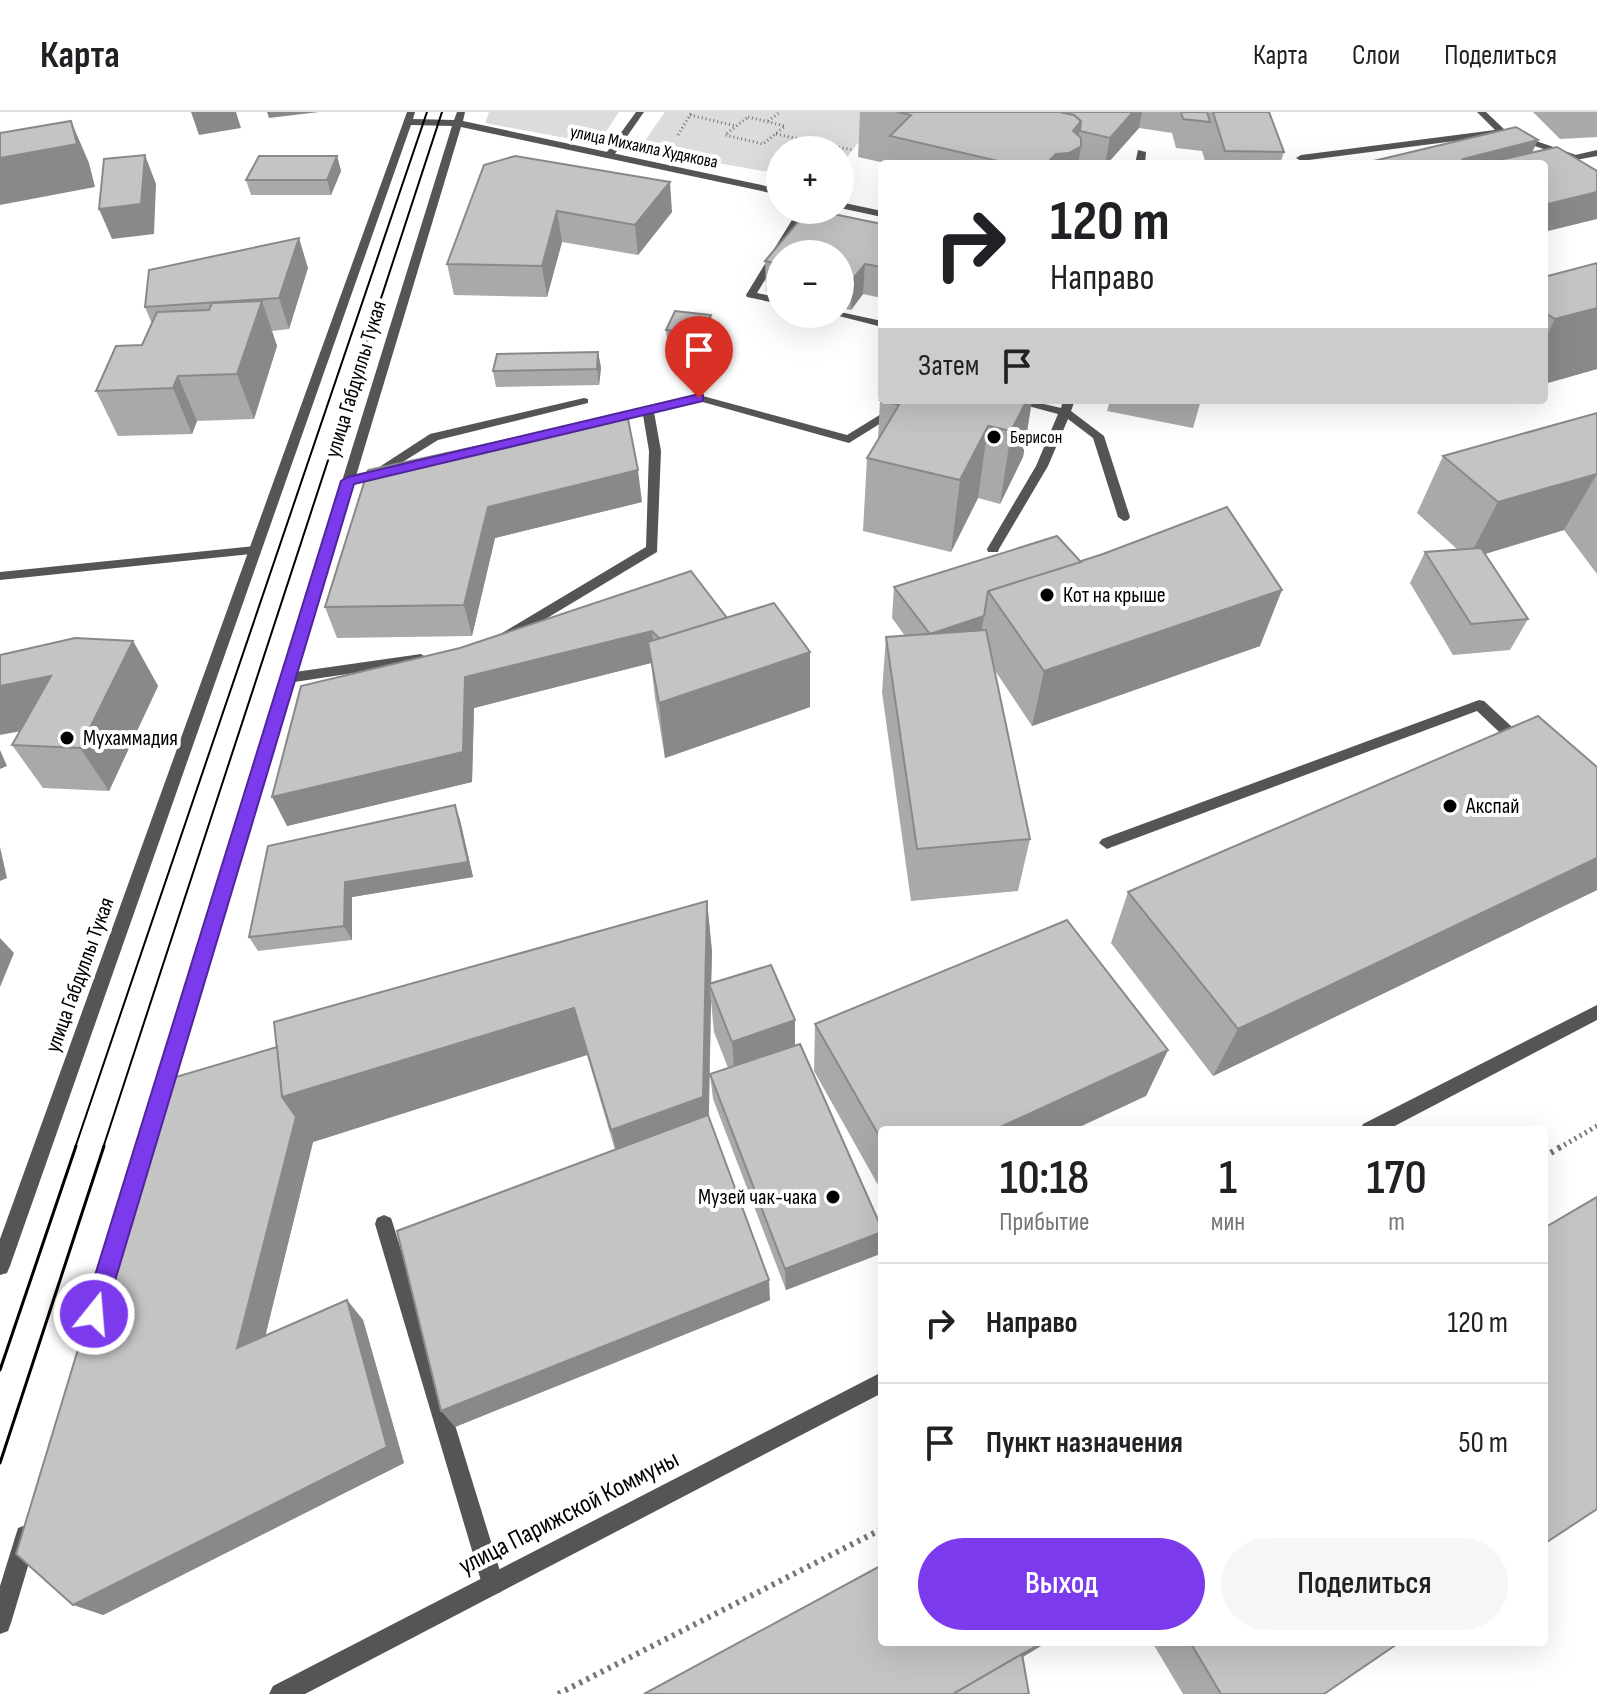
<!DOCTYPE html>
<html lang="ru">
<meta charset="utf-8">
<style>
:root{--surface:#fff;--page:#f6f6f6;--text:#202124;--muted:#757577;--line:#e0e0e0;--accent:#7c3aed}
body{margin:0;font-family:"Sofia Sans Condensed",sans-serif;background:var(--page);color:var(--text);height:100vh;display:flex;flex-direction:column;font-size:30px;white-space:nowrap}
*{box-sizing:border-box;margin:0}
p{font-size:26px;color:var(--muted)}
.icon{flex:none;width:44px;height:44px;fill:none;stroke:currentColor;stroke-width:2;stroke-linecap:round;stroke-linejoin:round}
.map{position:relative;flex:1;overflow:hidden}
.side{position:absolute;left:878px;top:1014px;width:670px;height:520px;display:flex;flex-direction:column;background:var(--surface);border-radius:8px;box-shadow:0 8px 32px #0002}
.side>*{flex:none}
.hud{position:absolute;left:878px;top:48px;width:670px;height:244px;border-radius:8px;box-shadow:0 8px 32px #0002;background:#fff;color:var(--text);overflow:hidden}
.fabs{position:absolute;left:766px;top:24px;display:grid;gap:16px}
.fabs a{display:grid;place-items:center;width:88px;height:88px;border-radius:50%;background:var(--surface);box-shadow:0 8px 32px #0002;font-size:40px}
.pin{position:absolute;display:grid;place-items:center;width:68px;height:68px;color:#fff;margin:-82px -34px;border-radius:50% 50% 50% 0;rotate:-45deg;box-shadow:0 0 8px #0007}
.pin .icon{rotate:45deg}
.me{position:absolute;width:88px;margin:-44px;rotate:17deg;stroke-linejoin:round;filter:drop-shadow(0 0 6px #0008)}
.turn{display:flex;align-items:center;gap:28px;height:168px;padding:0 40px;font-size:36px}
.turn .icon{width:104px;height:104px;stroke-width:2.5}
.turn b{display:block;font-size:56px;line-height:68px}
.then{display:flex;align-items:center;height:76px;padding:0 40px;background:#0003;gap:16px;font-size:30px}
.eta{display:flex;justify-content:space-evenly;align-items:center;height:136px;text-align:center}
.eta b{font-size:48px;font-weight:600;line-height:56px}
.primary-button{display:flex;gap:16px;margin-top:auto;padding:16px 40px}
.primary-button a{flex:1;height:92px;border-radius:48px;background:var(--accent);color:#fff;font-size:32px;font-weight:600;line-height:92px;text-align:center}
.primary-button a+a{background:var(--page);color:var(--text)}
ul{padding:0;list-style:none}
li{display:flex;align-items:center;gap:24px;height:120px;padding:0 40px;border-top:2px solid var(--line)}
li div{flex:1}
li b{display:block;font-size:30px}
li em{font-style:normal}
header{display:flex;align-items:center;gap:48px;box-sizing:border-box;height:112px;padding:0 40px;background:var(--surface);border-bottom:2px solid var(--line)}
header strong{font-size:38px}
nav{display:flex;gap:44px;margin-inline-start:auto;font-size:28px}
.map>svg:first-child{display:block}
.green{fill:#dcdcdc}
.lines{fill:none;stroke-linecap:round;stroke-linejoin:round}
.path-far2{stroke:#777;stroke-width:3;stroke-dasharray:1 3;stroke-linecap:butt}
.path-far1{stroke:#777;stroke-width:5;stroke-dasharray:2 4;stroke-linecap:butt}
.path{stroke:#777;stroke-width:6;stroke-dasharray:3 5;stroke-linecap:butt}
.service{fill:#555;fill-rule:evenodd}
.minor{fill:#555;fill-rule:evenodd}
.tram-far1{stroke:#000;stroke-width:2}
.tram{stroke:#000;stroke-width:3}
.wall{fill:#a9a9a9}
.shaded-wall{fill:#898989}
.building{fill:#c4c4c4;stroke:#898989;stroke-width:2}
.route{fill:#7c3aed;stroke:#51269a;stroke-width:2}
.poi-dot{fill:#000;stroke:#fff;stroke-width:3}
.labels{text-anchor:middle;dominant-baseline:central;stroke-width:8;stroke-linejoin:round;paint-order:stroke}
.far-street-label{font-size:18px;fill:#000;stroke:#fff}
.far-poi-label{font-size:18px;fill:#000;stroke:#fff;text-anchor:start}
.street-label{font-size:22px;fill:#000;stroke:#fff}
.poi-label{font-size:22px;fill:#000;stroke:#fff;text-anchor:start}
.near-street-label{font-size:26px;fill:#000;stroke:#fff}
</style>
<header>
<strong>Карта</strong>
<nav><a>Карта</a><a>Слои</a><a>Поделиться</a></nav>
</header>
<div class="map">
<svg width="1597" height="1582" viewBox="0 0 1597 1582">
<rect width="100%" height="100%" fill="#fff"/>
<g class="green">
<path d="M 489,0 L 619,0 L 598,32 L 485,11 Z"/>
<path d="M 665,0 L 882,0 L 840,54 L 840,38 L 780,38 L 780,62 L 639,37 Z"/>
</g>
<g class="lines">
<g class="path-far2">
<path d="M 690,3 L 736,14"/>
<path d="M 748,5 L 785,14 L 763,32 L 725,23 Z"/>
<path d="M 768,9 L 780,0"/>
<path d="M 776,22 L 852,38"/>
<path d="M 678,23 L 692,0"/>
</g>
<path class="path-far1" d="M 1559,1036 L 1597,1014"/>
<g class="path">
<path d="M 1544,1045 L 1562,1034"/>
<path d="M 558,1582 L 882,1417"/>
</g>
<g class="service">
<path d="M 636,0 L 644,0 L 612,46 L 606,46 L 604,44 Z"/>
<path d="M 1477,0 L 1486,0 L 1505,18 L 1579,44 L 1571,46 L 1501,23 L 1301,49 L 1296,46 L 1301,43 L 1495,18 Z"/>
<path d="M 1138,38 L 1146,40 L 1145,52 L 1135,52 Z"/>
<path d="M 798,98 L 808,98 L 757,181 L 780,186 L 780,192 L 747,185 L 746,183 Z"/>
<path d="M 840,200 L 882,209 L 882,215 L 831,202 L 840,202 Z"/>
<path d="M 699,283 L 847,323 L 904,288 L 918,288 L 849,331 L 699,289 L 654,300 L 661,339 L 657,440 L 507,530 L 497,530 L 497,524 L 646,435 L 649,339 L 643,303 L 609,310 L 603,307 L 605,305 Z"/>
<path d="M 584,286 L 588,287 L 588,291 L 438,328 L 377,366 L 373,367 L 367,363 L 430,322 Z"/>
<path d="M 1006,288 L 1027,288 L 1061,296 L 1063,288 L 1075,288 L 1071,299 L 1104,324 L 1130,405 L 1128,408 L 1124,409 L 1118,405 L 1093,326 L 1068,307 L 1048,354 L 999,437 L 998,440 L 988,440 L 987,437 L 1036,354 L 1058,302 Z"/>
<path d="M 255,434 L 261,438 L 260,441 L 0,468 L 0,460 Z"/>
<path d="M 421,542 L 428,547 L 426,550 L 288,571 L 281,566 L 288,561 Z"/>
<path d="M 1479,588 L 1484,589 L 1524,626 L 1526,630 L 1524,634 L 1514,634 L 1477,599 L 1112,735 L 1107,737 L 1099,731 L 1102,727 Z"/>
<path d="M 384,1103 L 391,1106 L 393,1112 L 504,1472 L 501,1480 L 493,1483 L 485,1480 L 482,1472 L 375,1112 L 377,1106 Z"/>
</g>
<g class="minor">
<path d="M 407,0 L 415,0 L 413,7 L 454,8 L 457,0 L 465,0 L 463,9 L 780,77 L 780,83 L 461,15 L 168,989 L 165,995 L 159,997 L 153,995 L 150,989 L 452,14 L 411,13 L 10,1154 L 7,1161 L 0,1163 L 0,1127 Z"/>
<path d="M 1597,38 L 1597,44 L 1544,54 L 1544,52 L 1536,52 Z"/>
<path d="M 840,90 L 882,99 L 882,105 L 840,96 Z"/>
<path d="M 1597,893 L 1597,908 L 1387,1018 L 1360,1018 L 1363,1012 Z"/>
<path d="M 882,1260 L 882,1281 L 305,1582 L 269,1582 L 273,1574 Z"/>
<path d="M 26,1413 L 34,1416 L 37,1424 L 11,1511 L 8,1519 L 0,1522 L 0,1474 L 18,1416 Z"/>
</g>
<g class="tram-far1">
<path d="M 75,1036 L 427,0"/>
<path d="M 103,1036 L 442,0"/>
</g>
<g class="tram">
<path d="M 0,1258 L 76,1034"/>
<path d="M 0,1351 L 104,1034"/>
</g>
</g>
<g class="wall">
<path d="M 860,0 L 1269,0 L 1284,40 L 1280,52 L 1206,52 L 1202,39 L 1176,36 L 1172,21 L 1139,16 L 1107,52 L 1090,52 L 1079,49 L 1078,52 L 889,52 L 858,45 Z"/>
<path d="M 1533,0 L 1597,0 L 1597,25 L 1560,27 Z"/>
<path d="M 337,44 L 341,59 L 331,83 L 251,83 L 246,68 Z"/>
<path d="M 484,53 L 672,100 L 638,143 L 562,130 L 547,185 L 454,183 L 447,152 Z"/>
<path d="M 808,98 L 814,98 L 882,112 L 882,186 L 863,182 L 851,198 L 840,196 L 840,142 L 780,142 L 780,182 L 766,179 L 765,149 Z"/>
<path d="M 1597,151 L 1597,257 L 1544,272 L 1544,165 Z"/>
<path d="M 308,156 L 289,217 L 272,219 L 277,234 L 254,307 L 197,309 L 192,322 L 118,324 L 96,279 L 142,233 L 152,212 L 145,195 Z"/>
<path d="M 711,203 L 712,219 L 703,238 L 668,234 L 666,218 Z"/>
<path d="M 598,240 L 601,256 L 599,273 L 496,275 L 493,259 Z"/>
<path d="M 880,288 L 1032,288 L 1023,345 L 1000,392 L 978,386 L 951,440 L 863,419 L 867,346 L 878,328 Z"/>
<path d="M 1110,288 L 1201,288 L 1193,316 L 1107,299 Z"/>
<path d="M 1597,301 L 1597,462 L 1564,418 L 1485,442 L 1528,507 L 1510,538 L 1453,543 L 1410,471 L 1425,440 L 1457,437 L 1417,401 L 1443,344 Z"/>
<path d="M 368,358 L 642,390 L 495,426 L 472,524 L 337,526 L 325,495 Z"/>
<path d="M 1081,450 L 1260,534 L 1032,614 L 994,557 L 1030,727 L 1018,779 L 911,789 L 882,580 L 886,525 L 905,524 L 892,506 L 894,475 Z"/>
<path d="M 727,506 L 810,540 L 810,595 L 665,646 L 655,586 L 651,551 L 474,596 L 472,670 L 287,714 L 301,574 Z"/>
<path d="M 133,529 L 158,574 L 109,679 L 43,676 L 12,633 Z"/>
<path d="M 1597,655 L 1597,778 L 1213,964 L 1111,831 L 1128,780 Z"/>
<path d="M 455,693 L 460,708 L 473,765 L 352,785 L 352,828 L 258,839 L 249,825 Z"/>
<path d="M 707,789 L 712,840 L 711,872 L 795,908 L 795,933 L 882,1117 L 880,1142 L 786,1178 L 713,987 L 710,962 L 728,956 L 714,920 L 711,889 L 709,1006 L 770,1188 L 455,1315 L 615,1038 L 587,943 L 313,1030 L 265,1223 L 347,1188 L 363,1208 L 404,1351 L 103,1503 L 277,935 Z"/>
<path d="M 815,912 L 1168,938 L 1146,984 L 882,1018 L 882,1080 L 814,959 Z"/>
<path d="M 1152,1530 L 1400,1530 L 1324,1582 L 1183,1582 Z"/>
</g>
<g class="shaded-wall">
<path d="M 191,0 L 236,0 L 241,16 L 199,23 Z"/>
<path d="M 267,0 L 319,0 L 269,6 Z"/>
<path d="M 1133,0 L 1142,0 L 1139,16 L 1107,52 L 1105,52 L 1110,26 Z"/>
<path d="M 71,9 L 89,51 L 95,75 L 0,93 L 0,33 Z"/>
<path d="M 1081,9 L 1077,36 L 1081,34 L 1078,52 L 1046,52 Z"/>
<path d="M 1538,28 L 1531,43 L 1496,52 L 1461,52 L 1463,47 Z"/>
<path d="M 145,43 L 156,72 L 154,122 L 112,127 L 99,97 Z"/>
<path d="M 337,44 L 341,59 L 331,83 L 327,68 Z"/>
<path d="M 670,70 L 672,100 L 638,143 L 635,113 Z"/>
<path d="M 1597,80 L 1597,107 L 1544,120 L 1544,93 Z"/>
<path d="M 557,99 L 562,130 L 547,185 L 542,154 Z"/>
<path d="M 299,126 L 308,156 L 289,217 L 279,186 Z"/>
<path d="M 865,152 L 863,182 L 851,198 L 852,168 Z"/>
<path d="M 262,189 L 277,234 L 254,307 L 237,262 Z"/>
<path d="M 1597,196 L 1597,257 L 1544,272 L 1544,229 L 1555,207 Z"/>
<path d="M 711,203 L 712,219 L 703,238 L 702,222 Z"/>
<path d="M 598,240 L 601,256 L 599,273 L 597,257 Z"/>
<path d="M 178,264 L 197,309 L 192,322 L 173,276 Z"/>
<path d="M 1016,288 L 1032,288 L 1023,345 L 1000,392 Z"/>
<path d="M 988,314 L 978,386 L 951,440 L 960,368 Z"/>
<path d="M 638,358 L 642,390 L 495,426 L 472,524 L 464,493 L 488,395 Z"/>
<path d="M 1597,362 L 1564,418 L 1468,447 L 1498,390 Z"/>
<path d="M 1282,478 L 1260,534 L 1032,614 L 1044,559 Z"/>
<path d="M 984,504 L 979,535 L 930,522 Z"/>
<path d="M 652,519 L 656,550 L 648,530 L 651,551 L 474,596 L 472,670 L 287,714 L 272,685 L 465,565 Z"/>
<path d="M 133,529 L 158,574 L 109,679 L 80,636 Z"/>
<path d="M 810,540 L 810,595 L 665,646 L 659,591 Z"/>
<path d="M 51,564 L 80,608 L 0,623 L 0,574 Z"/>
<path d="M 0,638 L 7,654 L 0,657 Z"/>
<path d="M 455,693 L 460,708 L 473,765 L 352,785 L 352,828 L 344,814 L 345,770 Z"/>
<path d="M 0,735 L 7,766 L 0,769 Z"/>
<path d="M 1597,746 L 1597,778 L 1213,964 L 1238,917 Z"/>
<path d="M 707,789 L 712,840 L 711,877 L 709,872 L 711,889 L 708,1029 L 622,1061 L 611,1018 Z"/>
<path d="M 0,826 L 14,841 L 0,875 Z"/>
<path d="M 574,896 L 587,943 L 313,1030 L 258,1254 L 237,1236 L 282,985 Z"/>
<path d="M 795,908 L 795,955 L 736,976 L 732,930 Z"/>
<path d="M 1168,938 L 1146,984 L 1073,1018 L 994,1018 Z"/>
<path d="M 882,1120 L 880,1142 L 786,1178 L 785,1157 Z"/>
<path d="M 769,1168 L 770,1188 L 455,1315 L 441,1299 Z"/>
<path d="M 347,1188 L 363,1208 L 404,1351 L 103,1503 L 73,1493 Z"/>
<path d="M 1043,1530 L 1048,1530 L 960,1582 L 954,1582 Z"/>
</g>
<g class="building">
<path d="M 897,0 L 1060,0 L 1074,3 L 1081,9 L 1073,19 L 1081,26 L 1081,34 L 1069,41 L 1056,42 L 1046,52 L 1011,52 L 890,24 L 911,3 Z"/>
<path d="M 1060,0 L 1133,0 L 1110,26 L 1080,19 L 1081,9 L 1074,3 Z"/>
<path d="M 1181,0 L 1207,0 L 1210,10 L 1183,7 Z"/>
<path d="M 1213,0 L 1269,0 L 1284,40 L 1225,39 Z"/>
<path d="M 71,9 L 77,32 L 0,46 L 0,21 Z"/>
<path d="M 1516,15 L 1538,28 L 1463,47 L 1470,51 L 1465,52 L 1361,52 Z"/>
<path d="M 1557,35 L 1597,59 L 1597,80 L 1544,93 L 1544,52 L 1481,52 Z"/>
<path d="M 145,43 L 141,92 L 99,97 L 104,47 Z"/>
<path d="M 259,44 L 337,44 L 327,68 L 246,68 Z"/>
<path d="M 515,44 L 670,70 L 635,113 L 557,99 L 542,154 L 447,152 L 484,53 Z"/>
<path d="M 808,98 L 814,98 L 882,112 L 882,155 L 865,152 L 852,168 L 840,165 L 840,142 L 780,142 L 780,152 L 765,149 Z"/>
<path d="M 299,126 L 279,186 L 145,195 L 149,158 Z"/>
<path d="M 1597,151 L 1597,196 L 1555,207 L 1544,200 L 1544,165 Z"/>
<path d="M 262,189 L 237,262 L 178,264 L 173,276 L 96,279 L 116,234 L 142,233 L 157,200 L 209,198 L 212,191 Z"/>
<path d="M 675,199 L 711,203 L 702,222 L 666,218 Z"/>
<path d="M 598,240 L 597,257 L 493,259 L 497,242 Z"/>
<path d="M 882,285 L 882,288 L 1027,288 L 1011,319 L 988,314 L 960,368 L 867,346 L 899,293 L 880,288 Z"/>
<path d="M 1597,301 L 1597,362 L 1498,390 L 1443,344 Z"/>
<path d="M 627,302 L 638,358 L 488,395 L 464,493 L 325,495 L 368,358 Z"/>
<path d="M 1227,395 L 1282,478 L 1044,559 L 988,479 L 1103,442 Z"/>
<path d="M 1057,424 L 1081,450 L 988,479 L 984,504 L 930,522 L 894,475 Z"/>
<path d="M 1481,436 L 1528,507 L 1471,512 L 1425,440 Z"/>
<path d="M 691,459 L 727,506 L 660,527 L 652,519 L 465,565 L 463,640 L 272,685 L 301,574 L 460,536 Z"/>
<path d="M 774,491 L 810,540 L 659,591 L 648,530 Z"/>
<path d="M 986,518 L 1030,727 L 917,737 L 886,525 Z"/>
<path d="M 75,526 L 133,529 L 80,636 L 12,633 L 51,564 L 0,574 L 0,543 Z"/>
<path d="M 1538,604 L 1597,655 L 1597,746 L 1238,917 L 1128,780 Z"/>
<path d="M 455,693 L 468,750 L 345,770 L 344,814 L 249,825 L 268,734 Z"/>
<path d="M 707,789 L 703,985 L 611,1018 L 574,896 L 282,985 L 274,910 Z"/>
<path d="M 1067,808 L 1168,938 L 994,1018 L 882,1018 L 882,1029 L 815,912 Z"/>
<path d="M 771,853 L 795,908 L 732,930 L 709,872 Z"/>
<path d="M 800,932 L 882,1117 L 882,1120 L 785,1157 L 710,962 Z"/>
<path d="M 277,935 L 282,985 L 296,1005 L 237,1236 L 347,1188 L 387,1335 L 73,1493 L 16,1442 L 159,970 Z"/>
<path d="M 708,1003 L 769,1168 L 441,1299 L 397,1119 Z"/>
<path d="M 1597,1085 L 1597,1397 L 1544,1432 L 1544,1116 Z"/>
<path d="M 882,1453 L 882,1530 L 1043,1530 L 953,1582 L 644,1582 Z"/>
<path d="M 1190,1530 L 1400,1530 L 1324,1582 L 1221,1582 Z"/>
<path d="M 1022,1542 L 1029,1582 L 953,1582 Z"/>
</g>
<path class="route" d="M 699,282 L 703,283 L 703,289 L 354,372 L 105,1202 L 102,1210 L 94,1213 L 86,1210 L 83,1202 L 341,369 L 348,365 Z"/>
<g class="poi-dot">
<circle cx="994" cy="325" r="8"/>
<circle cx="1047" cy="483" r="8"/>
<circle cx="67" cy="626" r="8"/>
<circle cx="1450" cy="694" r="8"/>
<circle cx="833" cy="1085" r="8"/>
</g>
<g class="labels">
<g class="far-street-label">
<text transform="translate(644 35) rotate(12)">улица Михаила Худякова</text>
</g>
<g class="far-poi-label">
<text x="1010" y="325">Берисон</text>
</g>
<g class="street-label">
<text transform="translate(356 267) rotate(-73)">улица Габдуллы Тукая</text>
<text transform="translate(80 863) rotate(-70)">улица Габдуллы Тукая</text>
</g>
<g class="poi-label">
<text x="1063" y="483">Кот на крыше</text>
<text x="83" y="626">Мухаммадия</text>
<text x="1466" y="694">Акспай</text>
<text x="817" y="1085" text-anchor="end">Музей чак-чака</text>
</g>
<g class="near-street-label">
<text transform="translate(569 1401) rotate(-27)">улица Парижской Коммуны</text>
</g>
</g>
</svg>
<div class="fabs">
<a>+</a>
<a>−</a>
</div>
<div class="pin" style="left:699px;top:286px;background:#d93025"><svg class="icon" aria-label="arrive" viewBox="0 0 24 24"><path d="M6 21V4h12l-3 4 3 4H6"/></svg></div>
<svg class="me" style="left:94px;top:1202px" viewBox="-20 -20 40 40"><circle r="17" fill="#7c3aed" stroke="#fff" stroke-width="3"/><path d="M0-11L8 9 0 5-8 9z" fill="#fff"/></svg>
<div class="hud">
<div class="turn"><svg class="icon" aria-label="right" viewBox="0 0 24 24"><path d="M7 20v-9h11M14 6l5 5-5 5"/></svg><div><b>120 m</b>Направо</div></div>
<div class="then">Затем<svg class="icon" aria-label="arrive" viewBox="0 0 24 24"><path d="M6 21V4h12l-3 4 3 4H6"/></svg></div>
</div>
<section class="side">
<div class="eta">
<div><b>10:18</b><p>Прибытие</p></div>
<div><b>1</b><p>мин</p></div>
<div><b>170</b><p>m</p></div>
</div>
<ul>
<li><svg class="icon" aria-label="right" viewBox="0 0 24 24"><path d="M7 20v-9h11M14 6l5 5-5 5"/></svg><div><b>Направо</b></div><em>120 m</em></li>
<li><svg class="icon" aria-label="arrive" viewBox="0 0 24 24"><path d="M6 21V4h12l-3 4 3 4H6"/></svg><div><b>Пункт назначения</b></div><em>50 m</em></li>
</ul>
<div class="primary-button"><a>Выход</a><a>Поделиться</a></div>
</section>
</div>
